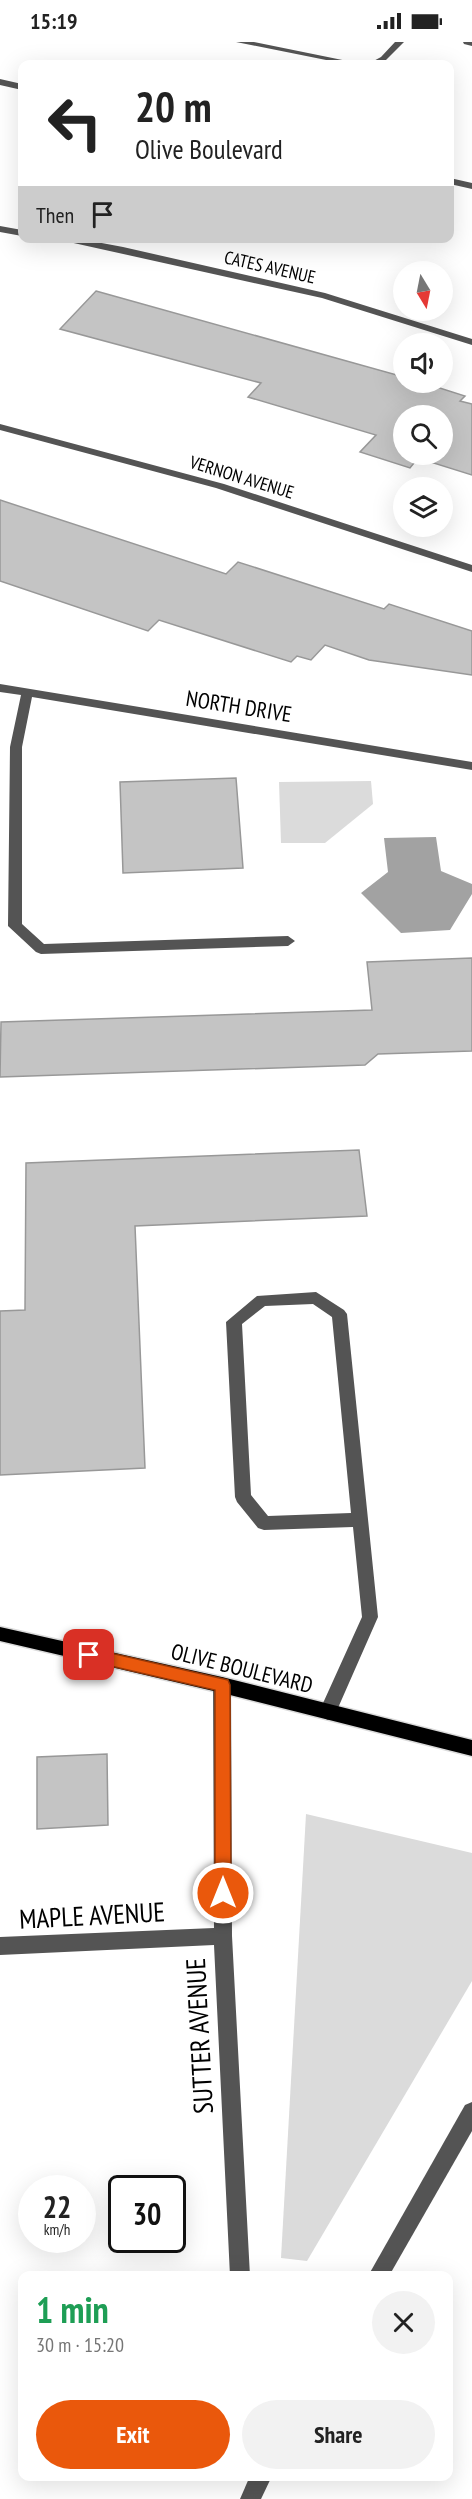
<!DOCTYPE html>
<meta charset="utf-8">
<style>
:root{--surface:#fff;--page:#f2f2f2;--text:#222;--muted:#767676;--accent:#ea580c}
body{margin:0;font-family:"PT Sans Narrow",sans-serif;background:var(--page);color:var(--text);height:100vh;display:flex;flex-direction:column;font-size:22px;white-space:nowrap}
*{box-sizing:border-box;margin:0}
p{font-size:20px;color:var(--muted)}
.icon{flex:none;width:33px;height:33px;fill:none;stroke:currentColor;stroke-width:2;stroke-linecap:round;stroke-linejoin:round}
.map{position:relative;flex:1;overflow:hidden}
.side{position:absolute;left:18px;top:2229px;width:435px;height:210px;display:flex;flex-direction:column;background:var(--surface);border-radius:12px;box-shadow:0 6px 24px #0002}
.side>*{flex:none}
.hud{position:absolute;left:18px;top:18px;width:436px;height:183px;border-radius:12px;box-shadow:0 6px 24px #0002;background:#fff;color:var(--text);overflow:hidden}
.needle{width:39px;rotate:170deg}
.controls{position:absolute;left:393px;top:219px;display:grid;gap:12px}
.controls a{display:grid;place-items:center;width:60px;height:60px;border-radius:50%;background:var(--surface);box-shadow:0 6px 24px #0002;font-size:30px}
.speed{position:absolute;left:18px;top:2133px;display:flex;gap:12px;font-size:30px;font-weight:700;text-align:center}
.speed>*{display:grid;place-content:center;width:78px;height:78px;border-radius:50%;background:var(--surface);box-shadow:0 6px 24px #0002;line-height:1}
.speed small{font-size:15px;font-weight:400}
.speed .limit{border:3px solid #111;border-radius:9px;background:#fff;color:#111}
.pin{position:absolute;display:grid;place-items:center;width:51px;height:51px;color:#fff;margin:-26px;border-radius:12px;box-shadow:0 3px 9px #0006}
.me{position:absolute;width:66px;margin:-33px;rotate:0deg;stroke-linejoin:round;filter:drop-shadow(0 0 4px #0008)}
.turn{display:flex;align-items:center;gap:21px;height:126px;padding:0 18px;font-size:27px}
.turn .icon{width:78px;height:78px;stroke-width:2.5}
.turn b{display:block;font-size:42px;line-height:51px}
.then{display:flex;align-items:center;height:57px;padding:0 18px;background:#0003;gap:12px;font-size:22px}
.round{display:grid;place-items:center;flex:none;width:63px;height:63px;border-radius:32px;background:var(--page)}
.summary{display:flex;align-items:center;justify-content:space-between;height:102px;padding:0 18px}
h1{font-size:36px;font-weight:600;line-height:45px;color:#1e9e55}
.button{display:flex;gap:12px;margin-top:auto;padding:12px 18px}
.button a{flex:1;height:69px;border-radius:36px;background:var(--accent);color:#fff;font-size:24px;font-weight:600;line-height:69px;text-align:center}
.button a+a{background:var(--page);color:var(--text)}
.status{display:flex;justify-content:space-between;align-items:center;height:42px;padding:0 30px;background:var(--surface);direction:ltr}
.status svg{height:16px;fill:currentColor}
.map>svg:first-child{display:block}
.green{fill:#dbdbdb}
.water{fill:#a2a2a2}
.building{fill:#c4c4c4;stroke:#989898;stroke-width:1.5;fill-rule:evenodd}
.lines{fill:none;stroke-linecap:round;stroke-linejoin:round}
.major-casing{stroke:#dbdbdb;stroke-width:3}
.minor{fill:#545454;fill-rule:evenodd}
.major{fill:#000;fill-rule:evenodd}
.route{fill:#ea580c;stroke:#983908;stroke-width:1.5}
.labels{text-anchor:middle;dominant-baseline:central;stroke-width:6;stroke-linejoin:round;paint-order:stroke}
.far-street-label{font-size:18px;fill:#000;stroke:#fff}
.street-label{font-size:22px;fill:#000;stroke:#fff}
.near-street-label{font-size:27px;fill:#000;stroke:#fff}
</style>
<div class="status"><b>15:19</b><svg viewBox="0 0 49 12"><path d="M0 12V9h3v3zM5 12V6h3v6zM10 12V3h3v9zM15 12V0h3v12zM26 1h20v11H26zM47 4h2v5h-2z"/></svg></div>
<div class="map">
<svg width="472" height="2457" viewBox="0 0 472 2457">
<rect width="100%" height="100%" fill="#fff"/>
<g class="green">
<path d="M 371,739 L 373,762 L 325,801 L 281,801 L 279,740 Z"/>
<path d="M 306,1772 L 472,1811 L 472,1939 L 307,2219 L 281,2216 Z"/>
</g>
<path class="water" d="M 436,795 L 441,829 L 472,842 L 472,852 L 450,888 L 401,891 L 361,851 L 388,830 L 384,796 Z"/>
<g class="building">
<path d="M 96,249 L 404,335 L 404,340 L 421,340 L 465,354 L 460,359 L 472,362 L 472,433 L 418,416 L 410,426 L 360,410 L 376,393 L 248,355 L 261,341 L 60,287 ZM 404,374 L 442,374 L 442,412 L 404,412 Z"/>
<path d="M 0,458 L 226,532 L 238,520 L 384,567 L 389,562 L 472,589 L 472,633 L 369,618 L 325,603 L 311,618 L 297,614 L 291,620 L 159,578 L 148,589 L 0,539 Z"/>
<path d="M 236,736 L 243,826 L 123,831 L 120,740 Z"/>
<path d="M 472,916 L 472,1009 L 378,1012 L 365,1023 L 0,1035 L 1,980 L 372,968 L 367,920 Z"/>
<path d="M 359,1108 L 367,1174 L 135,1184 L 145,1426 L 0,1433 L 0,1269 L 25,1268 L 26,1121 Z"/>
<path d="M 107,1712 L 108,1783 L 37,1787 L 37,1715 Z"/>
</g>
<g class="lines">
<defs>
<path id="major" d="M 0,1585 L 222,1635 L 472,1698 L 472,1714 L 222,1651 L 0,1599 Z"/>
</defs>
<use href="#major" class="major-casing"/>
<g class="minor">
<path d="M 236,0 L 254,0 L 362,22 L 346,22 Z"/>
<path d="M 395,0 L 404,0 L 383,21 L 368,22 L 381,15 Z"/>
<path d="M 463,0 L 472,0 L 472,4 L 464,2 Z"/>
<path d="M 0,37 L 22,42 L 22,48 L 0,43 Z"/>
<path d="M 450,136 L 472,141 L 472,147 L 450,142 Z"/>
<path d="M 0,184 L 22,188 L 22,194 L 0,190 Z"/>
<path d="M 51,196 L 75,196 L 123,205 L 325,251 L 472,297 L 472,303 L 322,256 Z"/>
<path d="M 0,382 L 224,442 L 472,523 L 472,530 L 216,446 L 0,388 Z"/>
<path d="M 0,642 L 472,720 L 472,728 L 32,655 L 22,705 L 22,882 L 44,902 L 288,894 L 295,899 L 288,904 L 41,912 L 36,910 L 8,884 L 10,705 L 21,653 L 0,650 Z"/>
<path d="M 316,1250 L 344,1268 L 347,1272 L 378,1575 L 334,1675 L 328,1678 L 322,1675 L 319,1670 L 362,1575 L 353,1485 L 264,1488 L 258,1486 L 237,1460 L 235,1455 L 226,1280 L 257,1254 ZM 313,1262 L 332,1275 L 351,1471 L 268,1474 L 251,1453 L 242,1282 L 265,1264 Z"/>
<path d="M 222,1635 L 228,1638 L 231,1643 L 232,1894 L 250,2234 L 230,2234 L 214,1903 L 0,1913 L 0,1895 L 214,1886 L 213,1643 L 216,1638 Z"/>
<path d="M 472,2060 L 472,2089 L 389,2234 L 368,2234 L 465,2063 Z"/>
<path d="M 250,2434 L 272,2434 L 261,2457 L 240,2457 Z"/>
</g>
<use href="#major" class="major"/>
</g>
<path class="route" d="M 89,1606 L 228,1638 L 230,1643 L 231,1851 L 229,1856 L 223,1858 L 217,1856 L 215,1851 L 215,1648 L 89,1619 L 84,1617 L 81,1613 L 84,1608 Z"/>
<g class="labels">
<g class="far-street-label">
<text transform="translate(270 225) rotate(13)">CATES AVENUE</text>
<text transform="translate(242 435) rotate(17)">VERNON AVENUE</text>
</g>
<g class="street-label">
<text transform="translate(239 664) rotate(9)">NORTH DRIVE</text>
<text transform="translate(242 1626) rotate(14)">OLIVE BOULEVARD</text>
</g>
<g class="near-street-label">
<text transform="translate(92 1873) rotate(-3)">MAPLE AVENUE</text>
<text transform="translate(199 1994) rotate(-93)">SUTTER AVENUE</text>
</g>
</g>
</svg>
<div class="controls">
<a><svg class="needle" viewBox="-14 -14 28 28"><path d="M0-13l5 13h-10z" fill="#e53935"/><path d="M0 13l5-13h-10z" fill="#767676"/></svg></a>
<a><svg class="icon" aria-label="sound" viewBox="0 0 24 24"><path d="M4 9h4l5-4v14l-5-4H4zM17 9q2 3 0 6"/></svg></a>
<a><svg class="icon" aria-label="search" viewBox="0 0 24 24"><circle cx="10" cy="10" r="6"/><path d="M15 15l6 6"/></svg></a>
<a><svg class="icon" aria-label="layers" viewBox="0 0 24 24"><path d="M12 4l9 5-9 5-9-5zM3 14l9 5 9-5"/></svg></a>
</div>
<div class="speed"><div>22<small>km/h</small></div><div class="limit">30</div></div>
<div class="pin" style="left:89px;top:1613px;background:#d93025"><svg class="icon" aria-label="arrive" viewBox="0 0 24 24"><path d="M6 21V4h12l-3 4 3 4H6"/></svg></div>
<svg class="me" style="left:223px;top:1851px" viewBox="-20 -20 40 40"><circle r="17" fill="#ea580c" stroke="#fff" stroke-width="3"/><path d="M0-11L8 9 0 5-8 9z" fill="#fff"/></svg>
<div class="hud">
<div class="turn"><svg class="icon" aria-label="left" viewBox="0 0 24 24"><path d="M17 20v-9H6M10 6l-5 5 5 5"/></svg><div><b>20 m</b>Olive Boulevard</div></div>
<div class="then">Then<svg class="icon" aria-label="arrive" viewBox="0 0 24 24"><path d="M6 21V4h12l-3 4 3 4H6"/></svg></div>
</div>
<section class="side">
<div class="summary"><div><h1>1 min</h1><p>30 m · 15:20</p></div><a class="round"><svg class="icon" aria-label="close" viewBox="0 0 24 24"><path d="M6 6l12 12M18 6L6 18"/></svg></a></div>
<div class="button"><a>Exit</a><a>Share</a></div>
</section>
</div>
